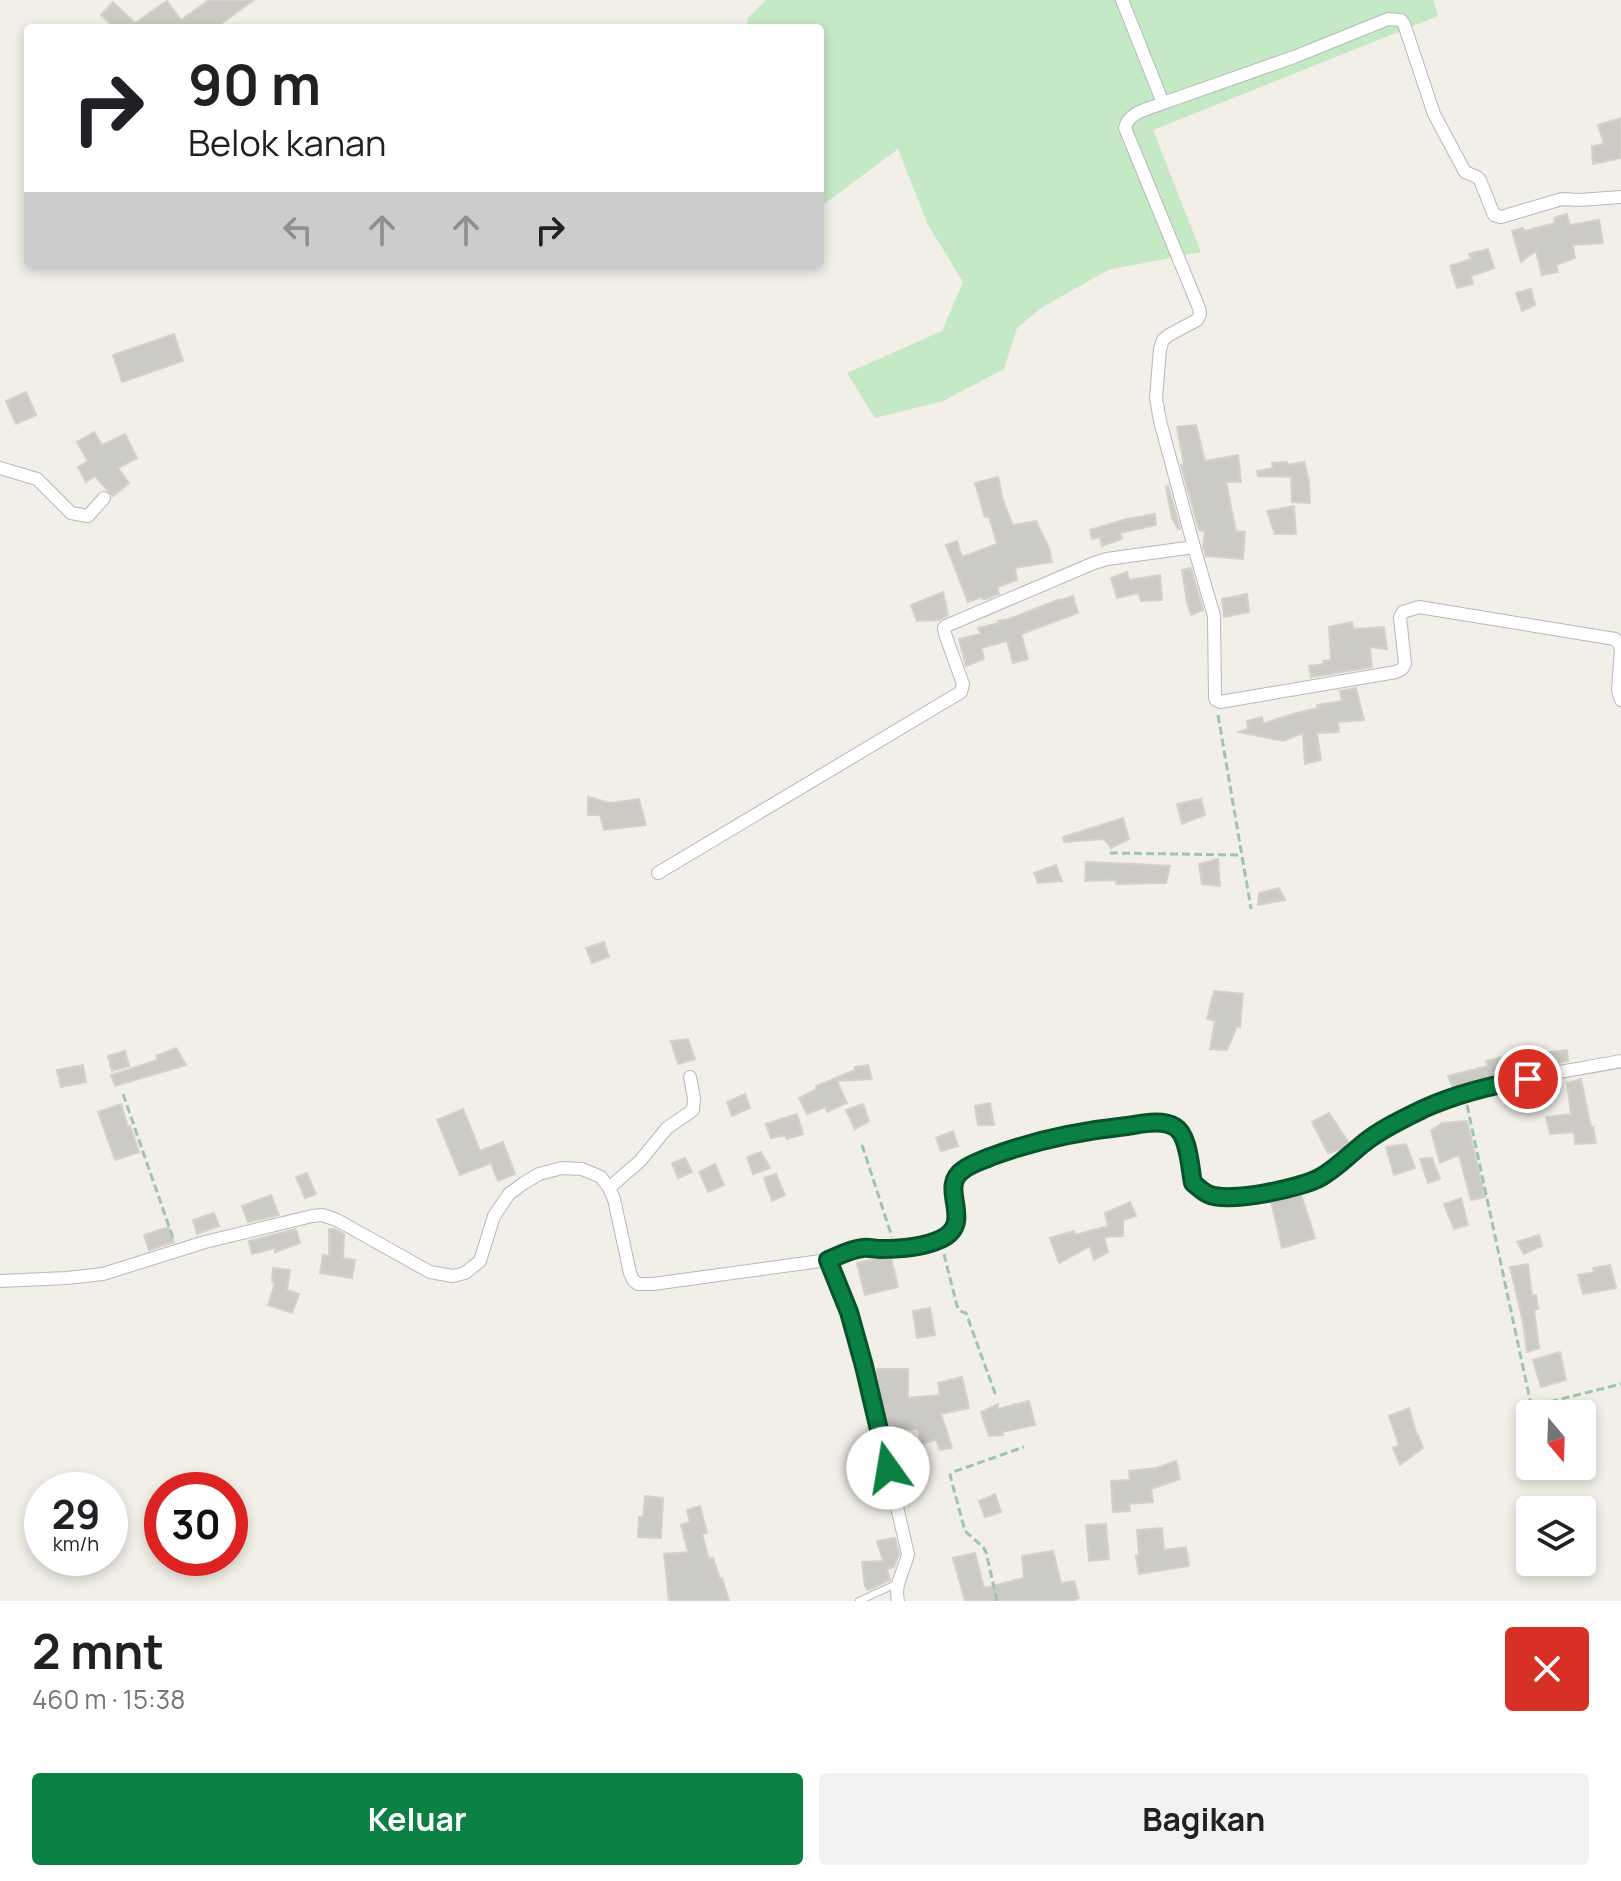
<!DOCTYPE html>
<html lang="id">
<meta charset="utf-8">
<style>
:root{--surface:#fff;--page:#f2f2f2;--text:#202124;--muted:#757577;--accent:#0b8043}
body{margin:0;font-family:Manrope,sans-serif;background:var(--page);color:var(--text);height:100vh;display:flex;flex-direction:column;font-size:30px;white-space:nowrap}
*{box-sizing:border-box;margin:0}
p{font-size:26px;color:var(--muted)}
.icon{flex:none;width:44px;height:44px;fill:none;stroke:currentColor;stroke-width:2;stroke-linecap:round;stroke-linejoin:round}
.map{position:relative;height:1601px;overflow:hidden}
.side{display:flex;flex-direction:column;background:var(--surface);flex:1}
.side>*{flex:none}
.hud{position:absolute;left:24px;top:24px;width:800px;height:244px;border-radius:8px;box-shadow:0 4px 12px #0003;background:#fff;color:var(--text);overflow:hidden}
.needle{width:52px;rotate:161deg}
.controls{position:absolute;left:1516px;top:1400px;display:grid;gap:16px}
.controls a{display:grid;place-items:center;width:80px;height:80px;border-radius:8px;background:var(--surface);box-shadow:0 4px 12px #0003;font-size:40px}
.speed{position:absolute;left:24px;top:1472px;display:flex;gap:16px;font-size:40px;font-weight:700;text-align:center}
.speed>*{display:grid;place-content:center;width:104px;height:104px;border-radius:50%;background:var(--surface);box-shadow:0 4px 12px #0003;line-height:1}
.speed small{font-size:20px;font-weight:400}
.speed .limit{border:12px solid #d22;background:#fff;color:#111}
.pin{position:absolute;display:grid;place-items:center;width:68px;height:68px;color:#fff;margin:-34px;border:4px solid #fff;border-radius:50%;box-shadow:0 2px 8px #0007}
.me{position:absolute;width:88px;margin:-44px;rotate:347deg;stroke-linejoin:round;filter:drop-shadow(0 0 6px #0008)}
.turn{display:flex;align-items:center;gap:28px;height:168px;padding:0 32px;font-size:36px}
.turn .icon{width:104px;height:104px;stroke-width:2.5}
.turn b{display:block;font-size:56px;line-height:68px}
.lanes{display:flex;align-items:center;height:76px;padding:0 32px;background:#0003;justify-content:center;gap:40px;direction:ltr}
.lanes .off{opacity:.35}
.round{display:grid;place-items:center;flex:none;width:84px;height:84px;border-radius:8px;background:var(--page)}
.headline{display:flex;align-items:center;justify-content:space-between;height:136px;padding:0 32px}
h1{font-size:48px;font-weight:700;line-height:60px}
.action{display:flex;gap:16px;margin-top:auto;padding:16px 32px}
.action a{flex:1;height:92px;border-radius:8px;background:var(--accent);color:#fff;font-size:32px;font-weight:700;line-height:92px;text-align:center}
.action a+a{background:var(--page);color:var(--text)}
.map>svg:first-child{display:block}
.green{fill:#c5e8c5}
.building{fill:#cccac5;stroke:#d6d1c6;stroke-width:2}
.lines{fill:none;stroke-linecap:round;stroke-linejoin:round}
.lane-casing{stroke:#b5b8bc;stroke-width:8}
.street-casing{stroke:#b5b8bc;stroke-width:14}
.path{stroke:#9cc7a9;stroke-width:3;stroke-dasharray:8 4;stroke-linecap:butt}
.lane{stroke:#fff;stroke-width:6}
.street{stroke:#fff;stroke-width:12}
.route-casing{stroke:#07532c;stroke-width:20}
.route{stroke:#0b8043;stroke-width:14}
</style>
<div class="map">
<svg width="1621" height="1601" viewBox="0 0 1621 1601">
<rect width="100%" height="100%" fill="#f1efe8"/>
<path class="green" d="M 766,0 L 1433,0 L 1438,16 L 1153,130 L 1201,252 L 1108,270 L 1041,308 L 1017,328 L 1004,369 L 943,401 L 875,418 L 847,373 L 942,331 L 963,282 L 928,225 L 898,149 L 820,207 L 820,28 L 745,28 L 748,18 Z"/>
<g class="building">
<path d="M 209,0 L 254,0 L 215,28 L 114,28 L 101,15 L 113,2 L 135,23 L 167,1 L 181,20 Z"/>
<path d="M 1621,118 L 1621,158 L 1593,164 L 1592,146 L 1604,144 L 1598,125 Z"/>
<path d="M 1567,214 L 1570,225 L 1599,220 L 1603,243 L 1573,245 L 1575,258 L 1556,265 L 1558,272 L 1542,275 L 1536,251 L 1521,262 L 1512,231 L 1523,228 L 1524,231 L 1555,223 L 1554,218 Z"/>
<path d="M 1488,249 L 1494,268 L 1471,276 L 1473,284 L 1457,288 L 1450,266 L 1471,259 L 1469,254 Z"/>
<path d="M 1531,289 L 1535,305 L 1522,311 L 1516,293 Z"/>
<path d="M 174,334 L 183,361 L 122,382 L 113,355 Z"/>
<path d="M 26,392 L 36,415 L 16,424 L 6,401 Z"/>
<path d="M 1196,425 L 1205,461 L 1238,455 L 1241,482 L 1226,482 L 1236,531 L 1245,532 L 1243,559 L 1206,556 L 1203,547 L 1205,531 L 1199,530 L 1181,465 L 1184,464 L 1177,427 Z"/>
<path d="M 94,432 L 102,445 L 125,434 L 137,458 L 118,468 L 129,483 L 113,496 L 95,476 L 86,482 L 78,467 L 88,461 L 77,442 Z"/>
<path d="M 1287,462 L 1287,465 L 1304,462 L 1309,481 L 1310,503 L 1292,502 L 1291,477 L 1258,476 L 1257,471 L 1273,468 L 1272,463 Z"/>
<path d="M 998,477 L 1003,500 L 1013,525 L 1036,521 L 1049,548 L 1052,562 L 1015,568 L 1017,580 L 997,587 L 999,594 L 986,599 L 983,599 L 982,597 L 968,602 L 946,545 L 957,541 L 962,557 L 997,544 L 989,516 L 985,517 L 975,483 Z"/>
<path d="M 1168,486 L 1180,529 L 1178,529 L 1172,518 L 1166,487 Z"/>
<path d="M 1294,506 L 1296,534 L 1275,534 L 1267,511 Z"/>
<path d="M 1155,514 L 1156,525 L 1120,533 L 1122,539 L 1102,546 L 1100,537 L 1092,539 L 1090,530 L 1127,519 Z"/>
<path d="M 1191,568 L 1203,610 L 1191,615 L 1187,602 L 1182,570 Z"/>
<path d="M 1127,572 L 1129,580 L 1160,575 L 1162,600 L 1141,601 L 1139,593 L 1117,598 L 1111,578 Z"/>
<path d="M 943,592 L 948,615 L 939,620 L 917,621 L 911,605 Z"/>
<path d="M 1247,594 L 1249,612 L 1224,617 L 1222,599 Z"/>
<path d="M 1073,596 L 1078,613 L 1021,634 L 1028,659 L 1013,663 L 1007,641 L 981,648 L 984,659 L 966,666 L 959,639 L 981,634 L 978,628 L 999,623 L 998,621 L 1009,619 L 1058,600 L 1058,601 Z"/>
<path d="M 1352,622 L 1353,629 L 1384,627 L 1387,649 L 1370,647 L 1372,667 L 1311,677 L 1309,666 L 1324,664 L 1323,661 L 1331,660 L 1329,627 Z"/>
<path d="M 1356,688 L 1364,720 L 1338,722 L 1339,732 L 1317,733 L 1321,760 L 1305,764 L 1303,733 L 1283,741 L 1239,732 L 1248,729 L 1247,721 L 1262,717 L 1263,724 L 1289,715 L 1318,708 L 1317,705 L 1342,701 L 1340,691 Z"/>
<path d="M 588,797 L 610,803 L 639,799 L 646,825 L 604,830 L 600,815 L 588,815 Z"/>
<path d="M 1201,799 L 1205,815 L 1182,824 L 1177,804 Z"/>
<path d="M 1123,818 L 1129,839 L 1111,848 L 1104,839 L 1064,842 L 1063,837 Z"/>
<path d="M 1218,859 L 1220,886 L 1202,884 L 1199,864 Z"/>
<path d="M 1086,862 L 1135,864 L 1170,866 L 1166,883 L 1116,884 L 1116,880 L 1085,881 Z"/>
<path d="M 1056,865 L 1062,881 L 1038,883 L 1034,873 Z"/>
<path d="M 1279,888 L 1285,900 L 1258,905 L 1259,893 Z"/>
<path d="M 604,942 L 609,957 L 592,963 L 586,948 Z"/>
<path d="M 1214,991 L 1243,994 L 1240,1027 L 1237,1026 L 1227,1050 L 1210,1049 L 1215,1021 L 1207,1019 Z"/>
<path d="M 688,1039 L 695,1059 L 678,1064 L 671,1041 Z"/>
<path d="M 176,1048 L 186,1065 L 115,1086 L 111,1075 L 158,1060 L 156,1056 Z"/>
<path d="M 1567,1050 L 1568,1061 L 1510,1072 L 1508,1065 L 1534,1056 L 1533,1054 Z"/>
<path d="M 125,1051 L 129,1066 L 112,1071 L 108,1056 Z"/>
<path d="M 1507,1056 L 1509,1073 L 1453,1087 L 1448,1076 L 1488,1066 L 1486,1061 Z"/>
<path d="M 83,1065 L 86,1082 L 61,1087 L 57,1070 Z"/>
<path d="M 868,1065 L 872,1079 L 837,1081 L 847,1103 L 827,1112 L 825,1107 L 807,1114 L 799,1098 L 817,1089 L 816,1086 L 855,1070 L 855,1067 Z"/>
<path d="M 1581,1079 L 1591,1127 L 1593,1127 L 1596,1143 L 1575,1144 L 1574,1132 L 1550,1134 L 1546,1117 L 1571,1114 L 1567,1083 Z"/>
<path d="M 745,1094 L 750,1108 L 732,1116 L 727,1102 Z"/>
<path d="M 990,1103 L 994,1125 L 978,1125 L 975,1106 Z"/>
<path d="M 121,1104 L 128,1127 L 130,1126 L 139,1152 L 115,1160 L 98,1112 Z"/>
<path d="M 863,1104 L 869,1121 L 855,1129 L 846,1110 Z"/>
<path d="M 463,1109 L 480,1151 L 503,1142 L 515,1174 L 498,1181 L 491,1163 L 460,1175 L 437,1120 Z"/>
<path d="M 1329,1113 L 1349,1143 L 1342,1149 L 1328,1153 L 1312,1122 Z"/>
<path d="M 797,1114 L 803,1134 L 787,1139 L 785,1135 L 771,1138 L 766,1124 Z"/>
<path d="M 1467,1121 L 1485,1197 L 1471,1200 L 1459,1155 L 1440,1163 L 1431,1131 L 1442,1123 Z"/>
<path d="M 953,1131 L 958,1146 L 941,1151 L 936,1138 Z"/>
<path d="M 1406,1144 L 1415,1168 L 1394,1175 L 1386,1147 Z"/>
<path d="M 761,1152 L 770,1168 L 753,1174 L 747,1157 Z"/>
<path d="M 685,1158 L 692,1172 L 678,1178 L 672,1163 Z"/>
<path d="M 1432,1158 L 1440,1179 L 1428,1183 L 1420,1159 Z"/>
<path d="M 715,1164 L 724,1185 L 708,1192 L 699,1172 Z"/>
<path d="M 307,1173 L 316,1194 L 305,1198 L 296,1177 Z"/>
<path d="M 776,1174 L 785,1195 L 772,1201 L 764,1178 Z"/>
<path d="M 1301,1194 L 1315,1238 L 1282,1248 L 1271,1201 Z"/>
<path d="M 271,1195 L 279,1215 L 248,1222 L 242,1206 Z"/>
<path d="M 1461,1198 L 1468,1225 L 1454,1229 L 1444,1204 Z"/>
<path d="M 1130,1202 L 1136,1216 L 1123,1220 L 1123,1236 L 1104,1237 L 1108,1252 L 1094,1260 L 1090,1246 L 1059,1263 L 1050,1238 L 1074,1231 L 1075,1235 L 1108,1226 L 1105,1213 Z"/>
<path d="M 214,1213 L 219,1226 L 197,1234 L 193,1220 Z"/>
<path d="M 169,1227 L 174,1242 L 149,1250 L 144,1235 Z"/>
<path d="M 296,1229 L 300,1243 L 275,1252 L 275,1248 L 252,1254 L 249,1241 Z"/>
<path d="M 329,1229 L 335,1229 L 344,1234 L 343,1258 L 355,1260 L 352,1278 L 320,1273 L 323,1255 L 329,1256 Z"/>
<path d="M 1539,1235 L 1542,1246 L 1524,1254 L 1517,1242 Z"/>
<path d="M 878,1258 L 891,1258 L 898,1287 L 865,1295 L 857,1263 Z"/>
<path d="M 1528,1264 L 1532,1296 L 1536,1295 L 1538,1309 L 1534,1310 L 1539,1348 L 1527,1352 L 1523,1322 L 1510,1267 Z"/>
<path d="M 1610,1265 L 1616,1288 L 1583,1294 L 1578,1275 L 1595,1272 L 1593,1268 Z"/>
<path d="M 273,1268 L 290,1270 L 287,1290 L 299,1294 L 292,1313 L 268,1305 L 275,1283 L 272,1282 Z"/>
<path d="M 930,1308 L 935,1335 L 917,1338 L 913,1311 Z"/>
<path d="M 1560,1352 L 1566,1380 L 1541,1387 L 1533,1360 Z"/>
<path d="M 877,1369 L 908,1369 L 908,1398 L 940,1395 L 938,1383 L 962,1377 L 969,1408 L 941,1414 L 952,1448 L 940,1450 L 936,1440 L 921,1444 L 918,1429 L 888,1430 L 877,1383 Z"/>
<path d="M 1029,1401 L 1035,1425 L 1002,1432 L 1003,1435 L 989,1436 L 981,1412 L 998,1404 L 998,1409 Z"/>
<path d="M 1409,1408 L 1417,1436 L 1418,1435 L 1423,1448 L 1400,1465 L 1393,1448 L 1399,1445 L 1389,1416 Z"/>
<path d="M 1176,1461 L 1180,1479 L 1151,1489 L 1153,1502 L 1129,1504 L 1130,1511 L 1113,1512 L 1111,1481 L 1130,1480 L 1129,1471 L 1156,1468 Z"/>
<path d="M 995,1494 L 1001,1512 L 985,1517 L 979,1501 Z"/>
<path d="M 645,1496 L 663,1498 L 661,1538 L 638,1537 L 639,1517 L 643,1517 Z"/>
<path d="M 700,1506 L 707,1533 L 702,1534 L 709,1559 L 713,1558 L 720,1579 L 722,1578 L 729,1601 L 669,1601 L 664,1554 L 688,1552 L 681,1525 L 690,1522 L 687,1510 Z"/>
<path d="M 1106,1524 L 1109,1559 L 1089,1561 L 1086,1525 Z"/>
<path d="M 1162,1528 L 1164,1550 L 1186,1547 L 1189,1566 L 1139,1574 L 1136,1556 L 1139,1555 L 1137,1530 Z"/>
<path d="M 895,1538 L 899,1554 L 894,1567 L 887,1569 L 890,1580 L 868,1590 L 865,1586 L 862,1562 L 883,1561 L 877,1541 Z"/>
<path d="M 1053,1551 L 1061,1583 L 1074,1581 L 1079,1598 L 1072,1601 L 965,1601 L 953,1558 L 975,1553 L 984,1588 L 1024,1578 L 1022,1556 Z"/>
</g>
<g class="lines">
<defs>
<path id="lane" d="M 859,1601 L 896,1584"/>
<g id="street">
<path d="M 1122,0 L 1163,103 L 1294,57 L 1388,19 L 1401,20 L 1404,24 L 1434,114 L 1465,172 L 1477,177 L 1480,180 L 1494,215 L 1501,217 L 1562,199 L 1579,200 L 1621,197"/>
<path d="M 1163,103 C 1149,109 1128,112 1125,128 L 1199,308 L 1200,314 L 1197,320 L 1169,335 L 1163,340 L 1160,349 L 1156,398 L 1160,421 L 1194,547"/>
<path d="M 0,468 L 37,479 L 71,513 L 88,516 L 104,498"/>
<path d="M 658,873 L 961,692 L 963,684 L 945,634 L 944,628 L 946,626 L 1094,563 L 1107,559 L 1194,547 L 1214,616 L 1215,697 L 1216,700 L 1220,702 L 1396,672 L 1402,669 L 1405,664 L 1400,617 L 1403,612 L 1419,607 L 1615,639 L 1619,644 L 1621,649 L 1618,690 L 1621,700"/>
<path d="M 609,1188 L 640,1161 L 667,1128 L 693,1110 L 694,1098 L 690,1077"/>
<path d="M 0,1281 L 67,1278 L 103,1274 L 205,1242 L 312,1216 L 322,1215 L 337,1220 L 430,1272 L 453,1276 L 465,1273 L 480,1261 L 494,1216 L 509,1194 L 524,1183 L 539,1174 L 562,1168 L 582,1169 L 601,1177 L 609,1188 L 614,1199 L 630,1273 L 633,1280 L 638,1284 L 653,1284 L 828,1260"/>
<path d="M 898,1601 C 894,1583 904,1572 908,1554 L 864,1366 L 849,1312 L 828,1260 C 838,1256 851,1249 863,1248 C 868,1247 875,1248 881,1249 C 900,1249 924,1247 941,1239 C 976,1222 937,1188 963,1170 C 973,1163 985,1159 996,1155 C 1040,1138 1086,1130 1133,1125 C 1146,1124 1164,1120 1175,1127 C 1189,1135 1190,1169 1193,1183 C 1198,1187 1203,1192 1208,1194 C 1227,1204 1301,1188 1320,1178 C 1339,1168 1351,1151 1368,1140 C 1392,1124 1421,1108 1449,1099 C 1504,1079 1564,1072 1621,1061"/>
</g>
</defs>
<use href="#lane" class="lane-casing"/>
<use href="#street" class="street-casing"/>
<g class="path">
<path d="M 1218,715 L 1251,909"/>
<path d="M 1110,853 L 1241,855"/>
<path d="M 123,1094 L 173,1238"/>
<path d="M 1467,1105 L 1530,1400 L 1535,1405 L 1541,1404 L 1621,1384"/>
<path d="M 862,1145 L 892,1237"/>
<path d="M 944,1254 L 957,1306 L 960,1311 L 966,1313 L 996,1396"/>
<path d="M 997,1601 L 986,1552 L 983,1547 L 965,1531 L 950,1475 L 953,1472 L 1024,1447"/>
</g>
<use href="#lane" class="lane"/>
<use href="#street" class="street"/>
</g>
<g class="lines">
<defs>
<path id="route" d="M 888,1468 L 864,1366 L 849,1312 L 828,1260 C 838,1256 851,1249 863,1248 C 868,1247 875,1249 881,1249 C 900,1249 924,1247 941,1239 C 976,1222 937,1188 963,1170 C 971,1164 981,1161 990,1157 C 1035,1140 1080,1131 1127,1126 C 1141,1124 1162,1119 1175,1127 C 1189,1135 1190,1169 1193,1183 C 1198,1187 1203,1192 1208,1194 C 1228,1204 1302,1188 1321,1177 C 1337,1168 1350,1154 1364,1143 C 1381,1129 1403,1119 1423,1109 C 1456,1094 1492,1085 1528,1079"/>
</defs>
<use href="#route" class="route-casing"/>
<use href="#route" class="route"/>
</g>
</svg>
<div class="controls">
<a><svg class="needle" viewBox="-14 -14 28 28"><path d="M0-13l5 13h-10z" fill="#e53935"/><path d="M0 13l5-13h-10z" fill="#757577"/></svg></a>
<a><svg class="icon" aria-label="layers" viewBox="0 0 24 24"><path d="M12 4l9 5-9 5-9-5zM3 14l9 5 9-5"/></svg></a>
</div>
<div class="speed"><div>29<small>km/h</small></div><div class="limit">30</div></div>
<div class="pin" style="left:1528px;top:1079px;background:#d93025"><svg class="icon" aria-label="arrive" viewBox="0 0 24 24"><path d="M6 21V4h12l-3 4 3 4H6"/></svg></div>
<svg class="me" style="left:888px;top:1468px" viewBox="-20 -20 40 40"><circle r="19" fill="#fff"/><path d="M0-13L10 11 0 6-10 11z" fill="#0b8043"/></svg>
<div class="hud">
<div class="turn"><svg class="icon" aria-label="right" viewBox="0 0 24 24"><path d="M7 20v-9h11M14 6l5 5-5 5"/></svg><div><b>90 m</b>Belok kanan</div></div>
<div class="lanes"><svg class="icon off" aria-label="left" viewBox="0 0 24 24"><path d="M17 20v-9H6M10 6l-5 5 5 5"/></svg><svg class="icon off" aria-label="ahead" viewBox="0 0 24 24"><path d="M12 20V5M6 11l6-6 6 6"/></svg><svg class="icon off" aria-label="ahead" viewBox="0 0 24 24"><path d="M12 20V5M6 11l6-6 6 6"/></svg><svg class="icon" aria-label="right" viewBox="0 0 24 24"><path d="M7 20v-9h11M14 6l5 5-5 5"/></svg></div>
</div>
</div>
<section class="side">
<div class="headline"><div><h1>2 mnt</h1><p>460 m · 15:38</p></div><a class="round" style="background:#d93025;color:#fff"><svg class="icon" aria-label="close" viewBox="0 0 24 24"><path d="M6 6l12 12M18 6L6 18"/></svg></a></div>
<div class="action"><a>Keluar</a><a>Bagikan</a></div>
</section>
